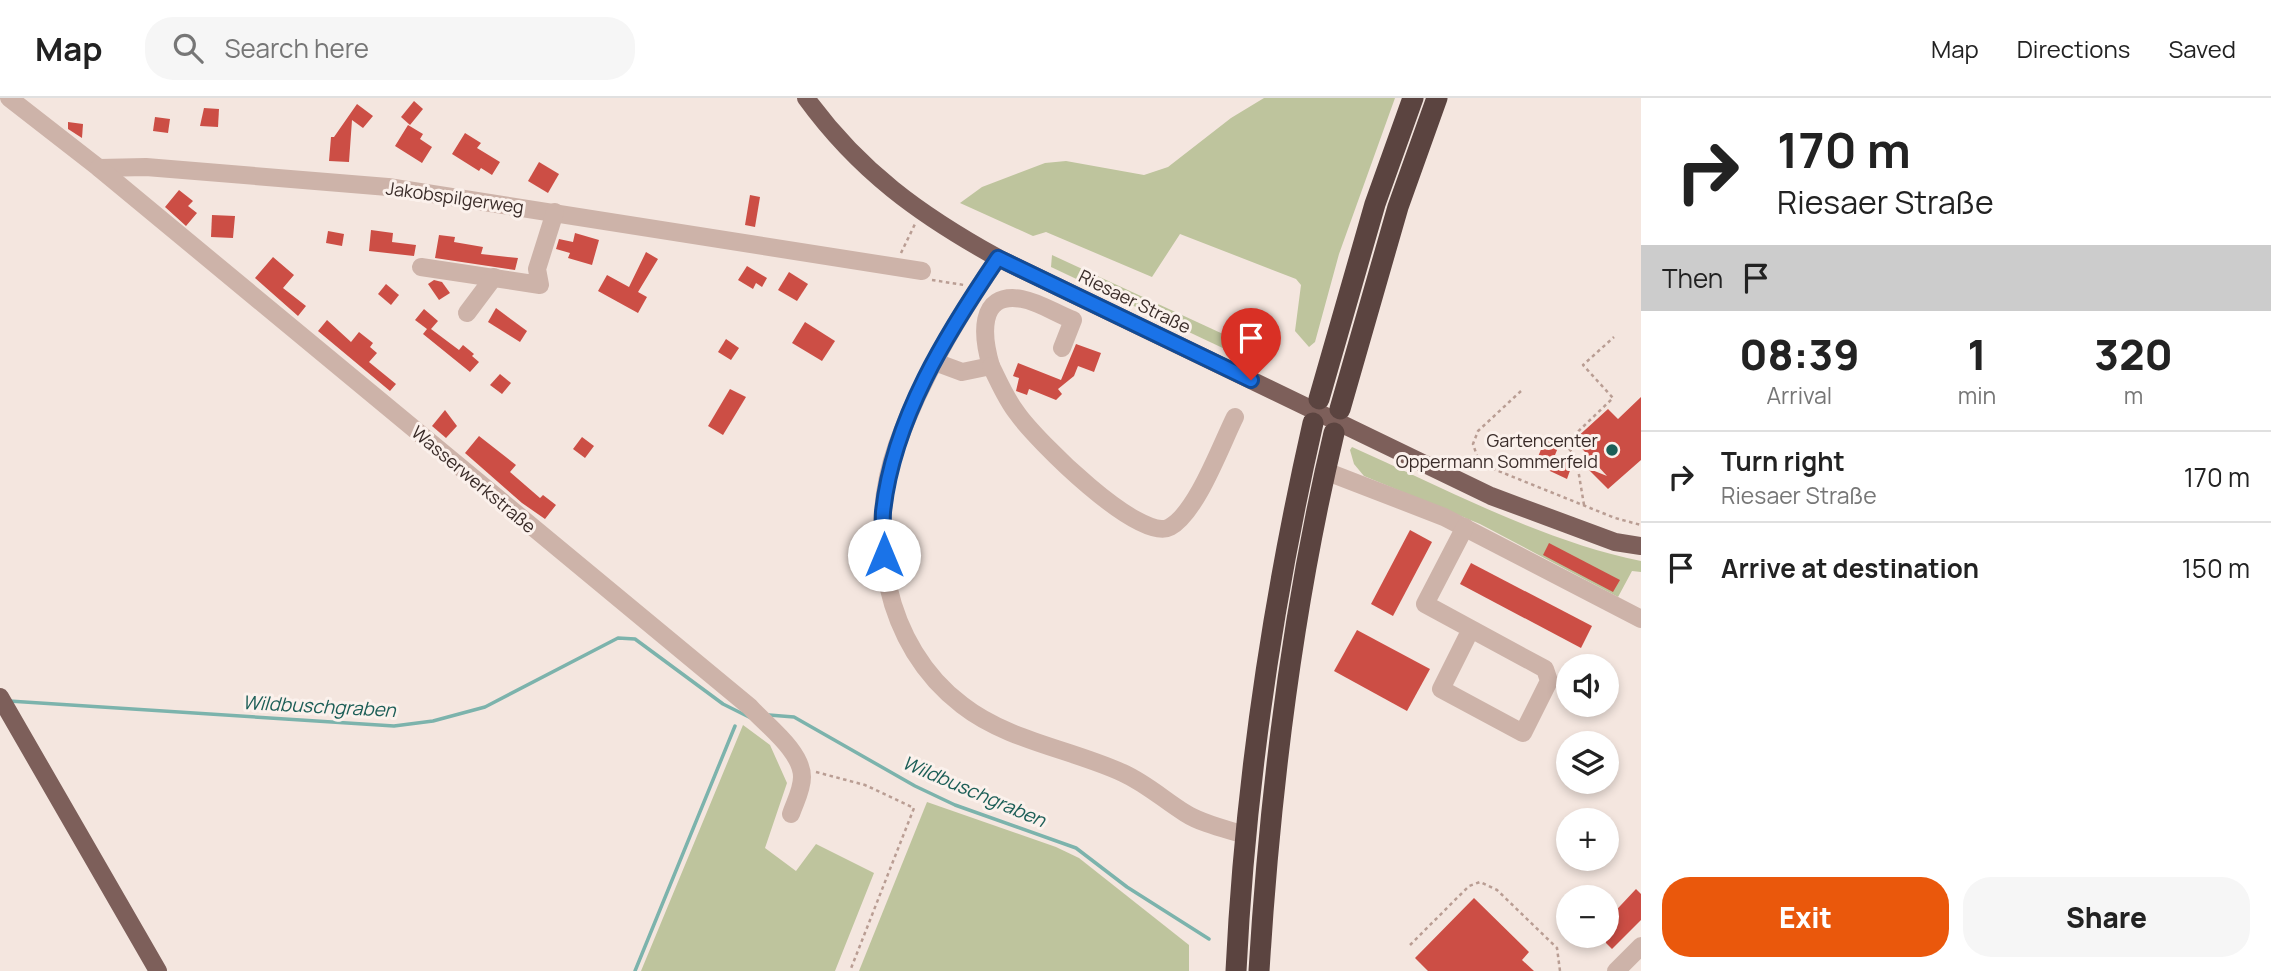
<!DOCTYPE html>
<meta charset="utf-8">
<style>
:root{--surface:#fff;--page:#f6f6f6;--text:#222;--muted:#767676;--line:#e0e0e0;--accent:#ea580c}
body{margin:0;font-family:Manrope,sans-serif;background:var(--page);color:var(--text);height:100vh;display:flex;flex-direction:column;font-size:26px;white-space:nowrap}
*{box-sizing:border-box;margin:0}
p{font-size:23px;color:var(--muted)}
.icon{flex:none;width:38px;height:38px;fill:none;stroke:currentColor;stroke-width:2;stroke-linecap:round;stroke-linejoin:round}
.map{position:relative;flex:1;overflow:hidden}
.drawer{display:flex;flex-direction:column;background:var(--surface);width:630px}
.drawer>*{flex:none}
.guide{background:#fff;color:var(--text);overflow:hidden}
.fabs{position:absolute;left:1556px;top:556px;display:grid;gap:14px}
.fabs a{display:grid;place-items:center;width:63px;height:63px;border-radius:50%;background:var(--surface);box-shadow:0 4px 10px #0003;font-size:35px}
.pin{position:absolute;display:grid;place-items:center;width:60px;height:60px;color:#fff;margin:-72px -30px;border-radius:50% 50% 50% 0;rotate:-45deg;box-shadow:0 0 7px #0007}
.pin .icon{rotate:45deg}
.me{position:absolute;width:77px;margin:-38px;rotate:0deg;stroke-linejoin:round;filter:drop-shadow(0 0 5px #0008)}
.turn{display:flex;align-items:center;gap:24px;height:147px;padding:0 21px;font-size:32px}
.turn .icon{width:91px;height:91px;stroke-width:2.5}
.turn b{display:block;font-size:49px;line-height:60px}
.then{display:flex;align-items:center;height:66px;padding:0 21px;background:#0003;gap:14px;font-size:26px}
.eta{display:flex;justify-content:space-evenly;align-items:center;height:119px;text-align:center}
.eta b{font-size:42px;font-weight:800;line-height:49px}
.action{display:flex;gap:14px;margin-top:auto;padding:14px 21px}
.action a{flex:1;height:80px;border-radius:28px;background:var(--accent);color:#fff;font-size:28px;font-weight:800;line-height:80px;text-align:center}
.action a+a{background:var(--page);color:var(--text)}
ul{padding:0;list-style:none}
li{display:flex;align-items:center;gap:21px;height:91px;padding:0 21px;border-top:2px solid var(--line)}
li div{flex:1}
li b{display:block;font-size:26px}
li em{font-style:normal}
header{display:flex;align-items:center;gap:42px;box-sizing:border-box;height:98px;padding:0 35px;background:var(--surface);border-bottom:2px solid var(--line)}
header strong{font-size:33px}
nav{display:flex;gap:38px;margin-inline-start:auto;font-size:24px}
.search{width:490px;height:63px;background:var(--page);display:flex;align-items:center;gap:18px;box-sizing:border-box;padding:0 24px;border-radius:28px;color:var(--muted);font-size:26px}
main{display:flex;flex:1;min-height:0}
.map>svg:first-child{display:block}
.green{fill:#bec49d}
.lines{fill:none;stroke-linecap:round;stroke-linejoin:round}
.stream{stroke:#7cb3ac;stroke-width:3.5}
.building{fill:#cc4e45}
.path{stroke:#b99d93;stroke-width:2.5;stroke-dasharray:3.5 3.5;stroke-linecap:butt}
.minor{stroke:#cdb3a9;stroke-width:18}
.major{stroke:#7d5f5a;stroke-width:18}
.highway{stroke:#5b4440;stroke-width:21}
.route-casing{stroke:#114b97;stroke-width:18}
.route{stroke:#1a73e8;stroke-width:12}
.poi-dot{fill:#1c5e57;stroke:#fbf1ec;stroke-width:2.5}
.labels{text-anchor:middle;dominant-baseline:central;stroke-width:6;stroke-linejoin:round;paint-order:stroke}
.street-label{font-size:18px;fill:#3a2c29;stroke:#fbf1ec}
.poi-label{font-size:18px;fill:#3a2c29;stroke:#fbf1ec;text-anchor:end}
.water-label{font-size:19px;font-style:italic;fill:#1c5e57;stroke:#fbf1ec}
</style>
<header>
<strong>Map</strong>
<div class="search"><svg class="icon" aria-label="search" viewBox="0 0 24 24"><circle cx="10" cy="10" r="6"/><path d="M15 15l6 6"/></svg>Search here</div>
<nav><a>Map</a><a>Directions</a><a>Saved</a></nav>
</header>
<main>
<div class="map">
<svg width="1641" height="873" viewBox="0 0 1641 873">
<rect width="100%" height="100%" fill="#f4e6df"/>
<g class="green">
<path d="M 1264,0 L 1395,0 L 1339,156 L 1315,244 L 1309,249 L 1295,233 L 1301,187 L 1296,181 L 1180,136 L 1152,179 L 1046,134 L 1033,138 L 960,105 L 982,89 L 1045,65 L 1066,63 L 1144,77 L 1168,69 L 1231,20 Z"/>
<path d="M 1052,157 L 1249,248 L 1266,261 L 1263,269 L 1051,169 Z"/>
<path d="M 1352,349 C 1446,391 1540,442 1641,463 L 1641,474 L 1632,473 L 1618,499 L 1480,426 L 1364,378 L 1354,366 L 1350,352 Z"/>
<path d="M 743,627 L 770,647 L 787,685 L 765,750 L 796,773 L 816,746 L 874,775 L 835,873 L 641,873 Z"/>
<path d="M 927,704 L 1056,749 L 1079,760 L 1189,847 L 1189,873 L 859,873 Z"/>
</g>
<g class="lines">
<g class="stream">
<path d="M 9,603 L 394,628 L 433,623 L 485,609 L 618,540 L 635,541 L 723,606 L 751,620"/>
<path d="M 769,617 L 794,619 L 915,688 L 955,707 L 1076,750 L 1127,789 L 1209,841"/>
<path d="M 635,873 L 735,628"/>
</g>
</g>
<g class="building">
<path d="M 414,3 L 423,11 L 410,27 L 401,19 Z"/>
<path d="M 357,6 L 373,18 L 363,30 L 352,22 L 349,64 L 329,63 L 331,39 L 334,39 Z"/>
<path d="M 204,10 L 219,11 L 218,29 L 200,28 Z"/>
<path d="M 155,19 L 170,21 L 168,35 L 153,33 Z"/>
<path d="M 68,24 L 83,26 L 82,40 L 68,31 Z"/>
<path d="M 408,27 L 423,36 L 420,41 L 432,49 L 422,65 L 395,48 Z"/>
<path d="M 465,35 L 481,45 L 477,50 L 500,64 L 492,77 L 481,70 L 479,73 L 452,56 Z"/>
<path d="M 539,64 L 559,76 L 548,95 L 528,83 Z"/>
<path d="M 179,92 L 193,103 L 188,108 L 197,115 L 186,128 L 165,109 Z"/>
<path d="M 750,97 L 760,99 L 755,129 L 745,127 Z"/>
<path d="M 212,117 L 235,118 L 233,140 L 211,139 Z"/>
<path d="M 371,132 L 393,135 L 392,144 L 416,147 L 414,158 L 369,153 Z"/>
<path d="M 328,133 L 344,136 L 342,148 L 326,145 Z"/>
<path d="M 575,135 L 599,142 L 592,167 L 568,160 L 570,155 L 556,151 L 559,141 L 573,144 Z"/>
<path d="M 439,137 L 455,139 L 454,144 L 483,149 L 481,156 L 518,160 L 515,172 L 435,160 Z"/>
<path d="M 646,154 L 658,161 L 638,194 L 647,199 L 638,215 L 598,193 L 607,177 L 629,189 Z"/>
<path d="M 273,159 L 294,177 L 283,190 L 306,208 L 298,218 L 255,180 Z"/>
<path d="M 747,168 L 767,180 L 762,189 L 756,185 L 753,191 L 738,182 Z"/>
<path d="M 789,174 L 808,186 L 797,203 L 778,192 Z"/>
<path d="M 434,182 L 442,184 L 450,195 L 439,202 L 428,186 Z"/>
<path d="M 386,186 L 399,197 L 391,207 L 378,196 Z"/>
<path d="M 496,210 L 527,233 L 520,244 L 488,224 Z"/>
<path d="M 424,211 L 438,223 L 431,231 L 459,252 L 463,247 L 474,256 L 472,258 L 479,264 L 470,274 L 423,236 L 427,231 L 415,222 Z"/>
<path d="M 327,222 L 351,244 L 359,234 L 373,245 L 370,249 L 377,255 L 369,264 L 396,286 L 390,293 L 318,233 Z"/>
<path d="M 805,224 L 835,243 L 822,263 L 792,245 Z"/>
<path d="M 726,241 L 739,250 L 731,262 L 718,254 Z"/>
<path d="M 1076,246 L 1101,255 L 1094,274 L 1078,268 L 1074,278 L 1058,291 L 1062,296 L 1056,302 L 1029,291 L 1027,297 L 1016,293 L 1019,280 L 1013,278 L 1018,265 L 1061,282 Z"/>
<path d="M 500,276 L 511,285 L 502,296 L 490,287 Z"/>
<path d="M 730,291 L 746,299 L 723,337 L 708,328 Z"/>
<path d="M 1641,299 L 1641,362 L 1608,391 L 1587,370 L 1607,378 L 1574,342 L 1608,311 L 1618,321 Z"/>
<path d="M 445,312 L 457,328 L 446,340 L 432,328 Z"/>
<path d="M 1547,337 L 1561,342 L 1555,357 L 1573,364 L 1567,381 L 1535,366 Z"/>
<path d="M 479,338 L 516,367 L 510,374 L 540,400 L 543,397 L 556,407 L 545,421 L 522,405 L 465,355 Z"/>
<path d="M 582,339 L 594,348 L 585,360 L 573,351 Z"/>
<path d="M 1410,432 L 1432,444 L 1393,518 L 1371,506 Z"/>
<path d="M 1549,445 L 1620,482 L 1613,494 L 1543,457 Z"/>
<path d="M 1471,465 L 1592,528 L 1581,550 L 1460,486 Z"/>
<path d="M 1357,532 L 1430,571 L 1407,613 L 1334,573 Z"/>
<path d="M 1636,791 L 1641,796 L 1641,822 L 1612,851 L 1606,845 L 1606,823 Z"/>
<path d="M 1474,800 L 1529,854 L 1522,862 L 1534,873 L 1428,873 L 1415,860 Z"/>
</g>
<g class="lines">
<g class="path">
<path d="M 901,155 L 915,126"/>
<path d="M 932,182 L 964,187"/>
<path d="M 1521,293 L 1478,333 L 1473,346 L 1477,358 L 1491,370 L 1615,420 L 1641,427"/>
<path d="M 1584,407 L 1576,359 L 1565,346 L 1613,300 L 1583,267 L 1614,239"/>
<path d="M 816,674 L 865,687 L 914,710 L 850,873"/>
<path d="M 1410,847 L 1469,788 L 1480,784 L 1497,792 L 1557,850 L 1560,873"/>
</g>
<g class="minor">
<path d="M 9,0 L 99,70 L 146,69 L 388,89 L 922,173"/>
<path d="M 99,70 L 750,609 C 766,627 802,653 802,679 C 802,692 795,704 791,716"/>
<path d="M 998,160 C 958,219 921,280 897,347 C 865,437 884,548 962,607 C 1008,643 1071,651 1123,675 C 1147,686 1164,702 1185,715 C 1202,726 1226,731 1245,737"/>
<path d="M 421,169 L 540,187 L 537,171 L 555,114"/>
<path d="M 467,215 L 494,179"/>
<path d="M 935,264 L 962,274 L 991,268 C 983,241 976,193 1022,201 C 1039,204 1057,216 1073,222 L 1062,250"/>
<path d="M 991,268 C 999,284 1006,301 1017,315 C 1035,341 1140,446 1170,429 C 1197,414 1221,347 1235,319"/>
<path d="M 1325,373 L 1444,419 L 1641,521"/>
<path d="M 1465,429 L 1425,506 L 1545,571 L 1549,583 L 1523,635 L 1441,591 L 1471,531"/>
<path d="M 1616,873 L 1641,848"/>
</g>
<g class="major">
<path d="M 806,0 C 859,73 920,117 998,160 L 1491,398 L 1615,444 L 1641,448"/>
<path d="M 0,599 L 158,873"/>
</g>
<g class="highway">
<path d="M 1319,301 L 1375,106 L 1413,0"/>
<path d="M 1340,311 L 1398,109 L 1437,0"/>
<path d="M 1236,873 C 1245,687 1272,506 1313,325"/>
<path d="M 1259,873 C 1270,692 1292,512 1334,335"/>
</g>
</g>
<g class="lines">
<defs>
<path id="route" d="M 884,457 C 884,443 882,428 883,414 C 893,321 947,235 998,160 L 1251,282"/>
</defs>
<use href="#route" class="route-casing"/>
<use href="#route" class="route"/>
</g>
<circle class="poi-dot" cx="1612" cy="352" r="7"/>
<g class="labels">
<g class="street-label">
<text transform="translate(455 99) rotate(8)">Jakobspilgerweg</text>
<text transform="translate(1135 203) rotate(26)">Riesaer Straße</text>
<text transform="translate(474 381) rotate(40)">Wasserwerkstraße</text>
</g>
<g class="poi-label">
<text x="1598" y="342">Gartencenter<tspan x="1598" dy="21">Oppermann Sommerfeld</tspan></text>
</g>
<g class="water-label">
<text transform="translate(319 608) rotate(3)">Wildbuschgraben</text>
<text transform="translate(974 693) rotate(23)">Wildbuschgraben</text>
</g>
</g>
</svg>
<div class="fabs">
<a><svg class="icon" aria-label="sound" viewBox="0 0 24 24"><path d="M4 9h4l5-4v14l-5-4H4zM17 9q2 3 0 6"/></svg></a>
<a><svg class="icon" aria-label="layers" viewBox="0 0 24 24"><path d="M12 4l9 5-9 5-9-5zM3 14l9 5 9-5"/></svg></a>
<a>+</a>
<a>−</a>
</div>
<div class="pin" style="left:1251px;top:282px;background:#d93025"><svg class="icon" aria-label="arrive" viewBox="0 0 24 24"><path d="M6 21V4h12l-3 4 3 4H6"/></svg></div>
<svg class="me" style="left:884px;top:457px" viewBox="-20 -20 40 40"><circle r="19" fill="#fff"/><path d="M0-13L10 11 0 6-10 11z" fill="#1a73e8"/></svg>
</div>
<section class="drawer">
<div class="guide">
<div class="turn"><svg class="icon" aria-label="right" viewBox="0 0 24 24"><path d="M7 20v-9h11M14 6l5 5-5 5"/></svg><div><b>170 m</b>Riesaer Straße</div></div>
<div class="then">Then<svg class="icon" aria-label="arrive" viewBox="0 0 24 24"><path d="M6 21V4h12l-3 4 3 4H6"/></svg></div>
</div>
<div class="eta">
<div><b>08:39</b><p>Arrival</p></div>
<div><b>1</b><p>min</p></div>
<div><b>320</b><p>m</p></div>
</div>
<ul>
<li><svg class="icon" aria-label="right" viewBox="0 0 24 24"><path d="M7 20v-9h11M14 6l5 5-5 5"/></svg><div><b>Turn right</b><p>Riesaer Straße</p></div><em>170 m</em></li>
<li><svg class="icon" aria-label="arrive" viewBox="0 0 24 24"><path d="M6 21V4h12l-3 4 3 4H6"/></svg><div><b>Arrive at destination</b></div><em>150 m</em></li>
</ul>
<div class="action"><a>Exit</a><a>Share</a></div>
</section>
</main>
